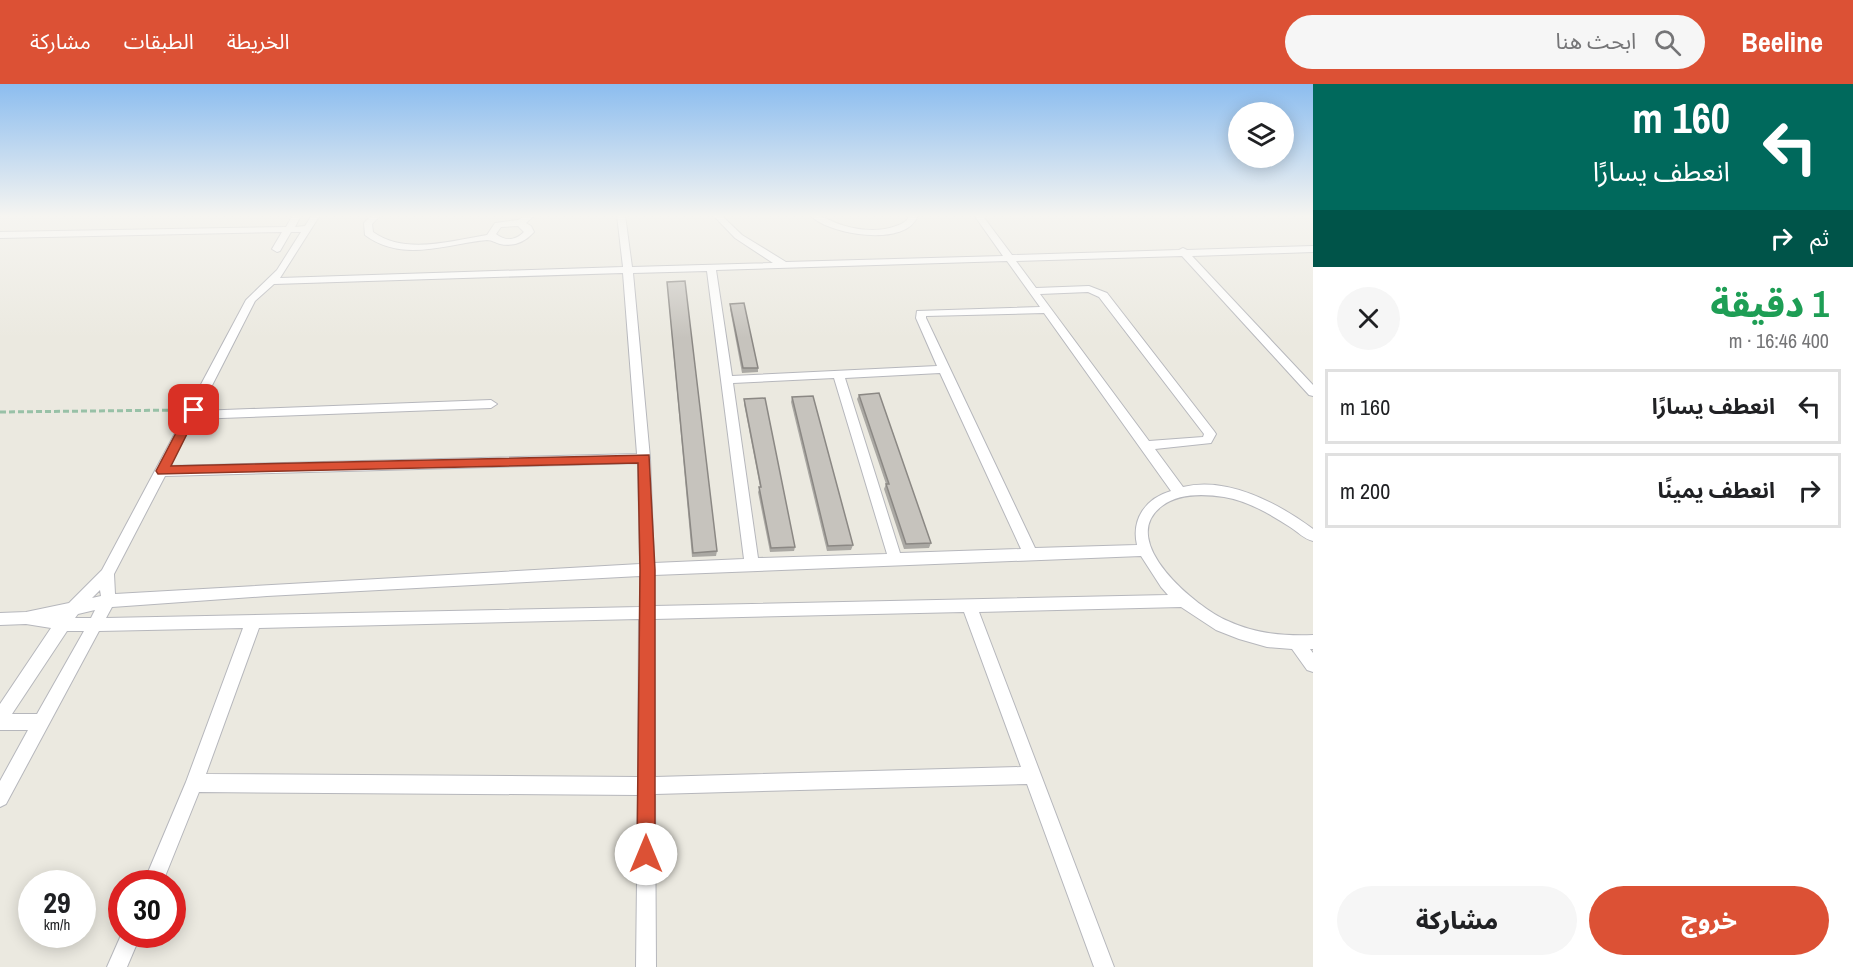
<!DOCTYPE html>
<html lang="ar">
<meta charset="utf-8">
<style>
:root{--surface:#fff;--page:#f6f6f6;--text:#202124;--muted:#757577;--line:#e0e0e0;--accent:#dc5135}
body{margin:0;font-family:"Archivo Narrow","Noto Sans Arabic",sans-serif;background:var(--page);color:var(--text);direction:rtl;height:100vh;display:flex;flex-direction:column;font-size:22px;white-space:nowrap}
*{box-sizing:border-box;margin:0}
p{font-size:20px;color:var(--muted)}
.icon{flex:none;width:33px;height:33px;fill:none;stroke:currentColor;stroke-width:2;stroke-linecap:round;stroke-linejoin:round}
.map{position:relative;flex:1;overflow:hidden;direction:ltr}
.panel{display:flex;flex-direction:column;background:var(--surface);width:540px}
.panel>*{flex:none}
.banner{background:#00695c;color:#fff;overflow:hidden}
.buttons{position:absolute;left:1228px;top:18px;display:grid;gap:12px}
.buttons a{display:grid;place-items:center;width:66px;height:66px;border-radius:50%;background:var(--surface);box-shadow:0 3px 15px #0003;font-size:30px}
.speed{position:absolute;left:18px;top:786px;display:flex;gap:12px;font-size:30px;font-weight:700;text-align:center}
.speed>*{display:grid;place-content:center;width:78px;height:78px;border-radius:50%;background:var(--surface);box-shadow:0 3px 15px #0003;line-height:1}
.speed small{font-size:15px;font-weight:400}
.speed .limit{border:9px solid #d22;background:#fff;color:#111}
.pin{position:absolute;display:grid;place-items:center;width:51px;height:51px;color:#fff;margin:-26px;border-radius:12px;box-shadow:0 3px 9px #0006}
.me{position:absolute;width:66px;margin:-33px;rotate:0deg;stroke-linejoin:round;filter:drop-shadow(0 0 4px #0008)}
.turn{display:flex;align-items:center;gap:21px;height:126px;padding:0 24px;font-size:27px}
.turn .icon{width:78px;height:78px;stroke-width:2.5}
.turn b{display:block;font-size:42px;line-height:51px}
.then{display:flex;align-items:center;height:57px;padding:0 24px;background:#0003;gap:12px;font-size:22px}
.round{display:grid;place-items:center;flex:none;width:63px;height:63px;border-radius:32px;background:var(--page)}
.headline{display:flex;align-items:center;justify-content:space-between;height:102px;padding:0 24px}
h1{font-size:36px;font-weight:800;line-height:45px;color:#1e9e55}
.cta{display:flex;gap:12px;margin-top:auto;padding:12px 24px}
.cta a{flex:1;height:69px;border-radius:36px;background:var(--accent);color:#fff;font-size:24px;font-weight:800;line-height:69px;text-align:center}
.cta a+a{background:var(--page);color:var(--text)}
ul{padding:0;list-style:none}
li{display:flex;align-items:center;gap:18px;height:75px;margin:0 12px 9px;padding:0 12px;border:3px solid var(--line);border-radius:0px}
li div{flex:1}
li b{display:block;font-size:22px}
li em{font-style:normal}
header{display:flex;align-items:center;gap:36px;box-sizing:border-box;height:84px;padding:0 30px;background:var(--accent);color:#fff}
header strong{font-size:28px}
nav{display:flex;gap:33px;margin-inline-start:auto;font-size:21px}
.search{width:420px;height:54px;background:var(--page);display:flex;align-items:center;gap:15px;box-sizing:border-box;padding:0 21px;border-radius:33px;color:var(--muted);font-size:22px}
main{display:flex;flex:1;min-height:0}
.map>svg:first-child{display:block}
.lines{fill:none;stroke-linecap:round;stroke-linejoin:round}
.street-casing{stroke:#b6b7bc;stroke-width:2}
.path{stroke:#98c1a7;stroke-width:3;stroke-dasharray:6 3;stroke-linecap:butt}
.street{fill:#fff;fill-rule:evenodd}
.wall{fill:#aaa8a3}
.building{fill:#c6c3bd;stroke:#8b8884;stroke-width:1.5}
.route{fill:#dc5135;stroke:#8f3522;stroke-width:1.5}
</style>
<header>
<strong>Beeline</strong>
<div class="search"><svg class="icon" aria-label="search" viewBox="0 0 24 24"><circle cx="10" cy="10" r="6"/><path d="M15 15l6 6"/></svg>ابحث هنا</div>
<nav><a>الخريطة</a><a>الطبقات</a><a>مشاركة</a></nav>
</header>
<main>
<section class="panel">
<div class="banner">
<div class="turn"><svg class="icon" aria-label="left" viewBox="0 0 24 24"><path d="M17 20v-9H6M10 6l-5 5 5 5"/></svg><div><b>160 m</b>انعطف يسارًا</div></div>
<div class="then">ثم<svg class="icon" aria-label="right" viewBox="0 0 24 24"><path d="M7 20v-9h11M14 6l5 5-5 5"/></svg></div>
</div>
<div class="headline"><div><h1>1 دقيقة</h1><p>400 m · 16:46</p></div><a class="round"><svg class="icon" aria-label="close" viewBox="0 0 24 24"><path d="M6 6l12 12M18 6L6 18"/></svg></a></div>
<ul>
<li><svg class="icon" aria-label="left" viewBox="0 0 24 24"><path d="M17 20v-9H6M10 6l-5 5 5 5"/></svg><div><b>انعطف يسارًا</b></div><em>160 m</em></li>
<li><svg class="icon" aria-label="right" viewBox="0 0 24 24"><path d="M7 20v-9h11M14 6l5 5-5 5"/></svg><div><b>انعطف يمينًا</b></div><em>200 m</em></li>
</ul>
<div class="cta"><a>خروج</a><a>مشاركة</a></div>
</section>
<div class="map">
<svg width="1313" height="883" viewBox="0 0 1313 883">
<rect width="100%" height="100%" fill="#ebe9e0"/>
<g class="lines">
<defs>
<g id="street">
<path d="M 293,131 L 301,131 L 295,143 L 305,142 L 312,131 L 320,131 L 280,194 L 623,183 L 617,131 L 625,131 L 632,183 L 773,179 L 735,154 L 713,131 L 721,131 L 742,151 L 786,178 L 1003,172 L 974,131 L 982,131 L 1012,171 L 1179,166 L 1183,164 L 1187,166 L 1313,162 L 1313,168 L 1192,172 L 1313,301 L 1313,312 L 1309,311 L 1182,172 L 1016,177 L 1036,204 L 1089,202 L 1107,209 L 1214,347 L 1216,350 L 1211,359 L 1155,365 L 1183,403 C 1227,392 1278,419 1313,445 L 1313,457 C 1304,455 1298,448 1290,443 C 1270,430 1248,417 1224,413 C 1204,410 1179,409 1162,422 C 1115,457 1197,524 1228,537 C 1256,550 1284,552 1313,551 L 1313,565 L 1310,565 L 1313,569 L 1313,588 L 1307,586 L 1292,565 L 1267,563 L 1239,555 L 1216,546 L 1181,523 L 979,528 L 1114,883 L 1094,883 L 1027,700 L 655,710 L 656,883 L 636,883 L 638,711 L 199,708 L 162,800 L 143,800 L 186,698 L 243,544 L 99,547 L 6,720 L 0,723 L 0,697 L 28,646 L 0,646 L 0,620 L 51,544 L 26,540 L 0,541 L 0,529 L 26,528 L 69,519 L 102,486 L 246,216 L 277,186 L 301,148 L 291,148 L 280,167 L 277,168 L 272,165 L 282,148 L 0,154 L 0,148 L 286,143 ZM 1007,177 L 1040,223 L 917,227 L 916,234 L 937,282 L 732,292 L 716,186 ZM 707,187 L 744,475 L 654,479 L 650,374 L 633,189 ZM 623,189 L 637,370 L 170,382 L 194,335 L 491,324 L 497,320 L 491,316 L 199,327 L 255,217 L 274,200 ZM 1088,208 L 1099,213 L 1204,350 L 1203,353 L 1149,357 L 1040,210 ZM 1044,229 L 1171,407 C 1146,414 1131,435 1137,461 L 1035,464 L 926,234 L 926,232 ZM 940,289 L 1021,465 L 900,469 L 845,294 ZM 834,294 L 887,470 L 758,474 L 733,299 ZM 638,379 L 640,480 L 115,510 L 114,490 L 165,392 ZM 1141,472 L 1161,503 L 1168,511 L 654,522 L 654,491 ZM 640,492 L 640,523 L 106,534 L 112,523 L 267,512 ZM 100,506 L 101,512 L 92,514 ZM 95,526 L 91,534 L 75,534 L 78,530 ZM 964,528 L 1021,683 L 655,693 L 654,535 ZM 639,535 L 638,693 L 206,690 L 259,544 ZM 67,547 L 84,547 L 37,630 L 12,630 Z"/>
<path d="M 372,131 L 381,131 L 372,140 L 373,148 C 405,171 450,157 487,151 L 495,139 L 518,136 L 526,131 L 535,131 L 526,139 L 531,142 L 534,148 C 525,158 513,163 500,160 C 496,159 492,156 487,156 C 445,160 403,179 365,151 L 364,139 ZM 518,142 L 524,148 C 516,156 506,158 496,150 L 501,143 Z"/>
<path d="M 810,131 C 820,131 827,135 836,139 C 854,146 878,149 896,142 C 902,140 908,137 910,131 L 918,131 C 908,164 828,151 810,131 Z"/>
<path d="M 122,849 L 141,850 L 127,883 L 107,883 Z"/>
</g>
</defs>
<use href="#street" class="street-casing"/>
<path class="path" d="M 0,328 L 180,326"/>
<use href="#street" class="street"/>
</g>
<g class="wall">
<path d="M 667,198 L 717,467 L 716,472 L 692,473 Z"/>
<path d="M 730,220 L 758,284 L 758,288 L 742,289 L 730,225 Z"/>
<path d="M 859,311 L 931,459 L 929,464 L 904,465 L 884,405 L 886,400 L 857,315 Z"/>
<path d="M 792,313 L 853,461 L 851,466 L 827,467 L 791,318 Z"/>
<path d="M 744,315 L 795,463 L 794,467 L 770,468 L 758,408 L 760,403 L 744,320 Z"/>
</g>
<g class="building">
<path d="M 685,197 L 717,467 L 693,469 L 667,198 Z"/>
<path d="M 744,219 L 758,284 L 743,284 L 730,220 Z"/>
<path d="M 879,309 L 931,459 L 906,460 L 886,400 L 889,400 L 859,311 Z"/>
<path d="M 813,312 L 853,461 L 828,462 L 792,313 Z"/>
<path d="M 765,314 L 795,463 L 771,464 L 759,403 L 761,403 L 744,315 Z"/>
</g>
<linearGradient id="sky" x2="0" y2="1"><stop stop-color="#8cbdef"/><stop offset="0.52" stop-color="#f6f5f1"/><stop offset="1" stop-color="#f6f5f1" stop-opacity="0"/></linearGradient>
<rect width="1313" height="254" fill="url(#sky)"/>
<path class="route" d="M 194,322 L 199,326 L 171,382 L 649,371 L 655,486 L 655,770 L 653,776 L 646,779 L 639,776 L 637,770 L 640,486 L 638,379 L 158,390 L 156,387 L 188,326 Z"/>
</svg>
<div class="buttons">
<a><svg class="icon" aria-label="layers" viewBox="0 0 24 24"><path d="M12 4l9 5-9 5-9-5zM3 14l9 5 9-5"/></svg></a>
</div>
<div class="speed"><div>29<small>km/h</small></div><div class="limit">30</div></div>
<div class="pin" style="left:194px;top:326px;background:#d93025"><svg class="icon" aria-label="arrive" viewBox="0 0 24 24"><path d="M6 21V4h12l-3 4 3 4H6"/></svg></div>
<svg class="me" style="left:646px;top:770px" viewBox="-20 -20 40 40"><circle r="19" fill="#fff"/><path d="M0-13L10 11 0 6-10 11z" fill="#dc5135"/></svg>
</div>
</main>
